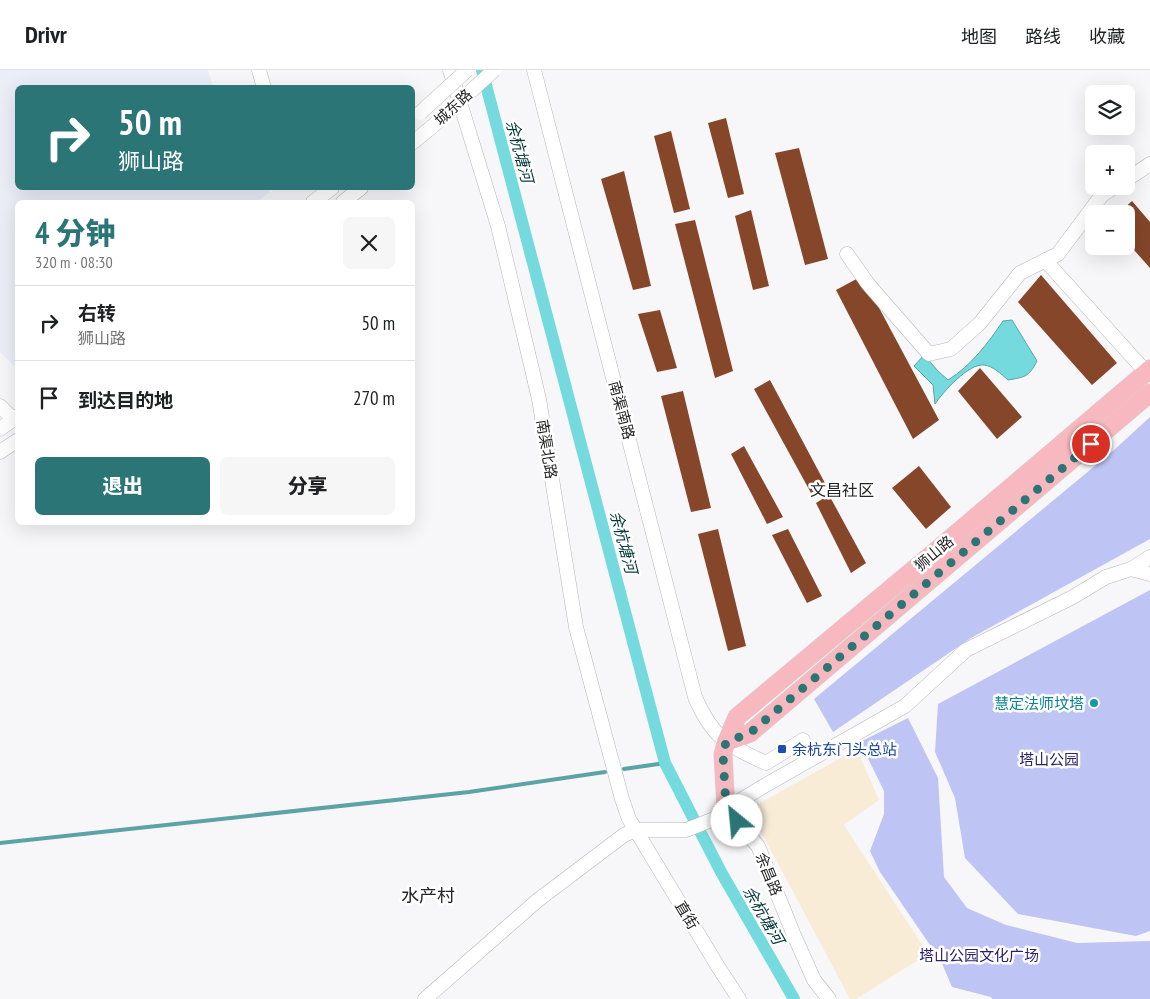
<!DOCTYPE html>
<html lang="zh">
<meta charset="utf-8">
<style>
:root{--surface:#fff;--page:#f6f6f6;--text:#202124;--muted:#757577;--line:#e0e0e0;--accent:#2b7576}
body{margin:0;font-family:"PT Sans Narrow","Noto Sans SC",sans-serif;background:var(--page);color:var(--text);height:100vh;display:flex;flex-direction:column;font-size:19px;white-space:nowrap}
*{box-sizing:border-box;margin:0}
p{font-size:16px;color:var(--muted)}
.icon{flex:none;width:28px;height:28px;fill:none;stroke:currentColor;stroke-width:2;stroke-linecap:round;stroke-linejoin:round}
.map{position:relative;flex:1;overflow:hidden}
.panel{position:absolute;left:15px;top:130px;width:400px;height:325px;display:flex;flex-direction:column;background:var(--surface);border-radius:8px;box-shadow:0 5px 20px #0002}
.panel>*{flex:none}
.top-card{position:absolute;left:15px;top:15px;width:400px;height:105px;border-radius:8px;box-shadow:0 5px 20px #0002;background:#2b7576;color:#fff;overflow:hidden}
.buttons{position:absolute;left:1085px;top:15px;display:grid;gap:10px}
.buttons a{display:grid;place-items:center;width:50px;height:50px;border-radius:8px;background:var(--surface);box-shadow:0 5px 20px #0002;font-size:25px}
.pin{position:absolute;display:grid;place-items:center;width:42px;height:42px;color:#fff;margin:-21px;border:2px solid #fff;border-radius:50%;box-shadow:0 1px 5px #0007}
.me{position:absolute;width:55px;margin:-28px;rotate:332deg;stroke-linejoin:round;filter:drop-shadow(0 0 4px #0008)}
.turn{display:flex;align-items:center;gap:18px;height:105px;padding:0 20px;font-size:22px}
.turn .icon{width:65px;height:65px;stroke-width:2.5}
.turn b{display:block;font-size:35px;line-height:42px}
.round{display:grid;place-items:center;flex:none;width:52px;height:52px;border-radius:8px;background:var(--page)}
.overview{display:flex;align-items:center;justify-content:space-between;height:85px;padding:0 20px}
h1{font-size:30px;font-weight:800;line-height:38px;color:var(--accent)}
.button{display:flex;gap:10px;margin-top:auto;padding:10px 20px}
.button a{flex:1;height:58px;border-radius:8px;background:var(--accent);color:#fff;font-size:20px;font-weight:800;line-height:58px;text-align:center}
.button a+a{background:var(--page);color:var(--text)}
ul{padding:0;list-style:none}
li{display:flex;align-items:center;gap:15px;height:75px;padding:0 20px;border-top:1px solid var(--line)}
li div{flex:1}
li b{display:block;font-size:19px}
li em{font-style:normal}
header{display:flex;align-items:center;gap:30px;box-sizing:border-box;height:70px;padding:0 25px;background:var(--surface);border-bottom:1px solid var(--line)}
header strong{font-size:24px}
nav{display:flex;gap:28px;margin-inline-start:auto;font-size:18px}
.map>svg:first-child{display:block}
.built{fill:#ebedf7}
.industrial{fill:#f8ecd7}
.green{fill:#bec4f4}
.water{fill:#74dadd;stroke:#5ca3a6}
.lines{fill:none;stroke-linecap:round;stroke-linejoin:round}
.stream{stroke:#5ca3a6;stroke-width:4}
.canal{stroke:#74dadd;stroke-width:12}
.building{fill:#85462a}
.minor-casing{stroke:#b6b7b9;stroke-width:15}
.major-casing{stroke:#d3d3d3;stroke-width:19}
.minor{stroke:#fff;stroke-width:14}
.major{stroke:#f8b8bf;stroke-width:18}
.minor-bridge-casing{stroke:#b6b7b9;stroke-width:15;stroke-linecap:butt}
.minor-bridge{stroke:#fff;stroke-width:14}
.route{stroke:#2b7576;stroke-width:9;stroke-dasharray:0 16.2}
.culture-dot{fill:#0f9aa8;stroke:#fff;stroke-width:2}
.transit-dot{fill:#1a4fb4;stroke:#fff;stroke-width:2}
.labels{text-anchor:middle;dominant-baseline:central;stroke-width:5;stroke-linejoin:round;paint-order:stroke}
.street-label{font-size:15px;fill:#242425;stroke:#fff}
.culture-label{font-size:15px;fill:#0d838f;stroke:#fff;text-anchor:end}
.transit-label{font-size:15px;fill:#164399;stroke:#fff;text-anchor:start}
.park-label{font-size:15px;fill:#27226d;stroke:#fff}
.water-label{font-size:16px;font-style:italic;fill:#06393b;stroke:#fff}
.neighbourhood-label{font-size:16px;fill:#242425;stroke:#fff}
.quarter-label{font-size:18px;fill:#242425;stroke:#fff}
</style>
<header>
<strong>Drivr</strong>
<nav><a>地图</a><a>路线</a><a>收藏</a></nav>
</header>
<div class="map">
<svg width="1150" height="929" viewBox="0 0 1150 929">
<rect width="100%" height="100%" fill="#f7f7f9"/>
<path class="built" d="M 0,0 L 208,0 L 213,17 L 18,18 L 18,118 L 266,118 L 270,122 L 256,132 L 18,132 L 17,299 L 0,282 Z"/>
<path class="industrial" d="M 857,679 L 879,730 L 844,755 L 928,884 L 856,929 L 850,929 L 749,739 Z"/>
<g class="green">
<path d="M 1150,347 L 1150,469 L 971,568 L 833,662 L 814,629 L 1114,380 Z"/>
<path d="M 1150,520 L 1150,861 L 1136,866 L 1018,844 L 965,788 L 955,728 L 935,682 L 938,634 Z"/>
<path d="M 908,648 L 938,708 L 944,807 L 967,838 L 1006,855 L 1077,873 L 1150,871 L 1150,929 L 992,929 L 991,927 L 952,917 L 941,891 L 880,802 L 870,781 L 884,744 L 884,721 L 860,672 Z"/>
</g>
<path class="water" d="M 1012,250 L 1037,291 C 1029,307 1025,307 1008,310 C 1001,304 993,296 984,295 C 969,293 943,322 935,334 L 933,315 L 914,296 L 924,285 L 938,301 L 948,310 C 971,296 988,273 1003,251 Z"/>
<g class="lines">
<g class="stream">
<path d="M 624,699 L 665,693"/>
<path d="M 0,773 L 469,722 L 605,702"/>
</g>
<path class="canal" d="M 482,0 L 665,693 L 721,802 L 794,929"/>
</g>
<g class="building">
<path d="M 726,48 L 744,124 L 728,128 L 708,53 Z"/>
<path d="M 671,61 L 690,139 L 674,143 L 654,66 Z"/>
<path d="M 799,78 L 828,189 L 805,195 L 775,83 Z"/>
<path d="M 624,101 L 651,216 L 633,220 L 601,109 Z"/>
<path d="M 1132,131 L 1150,152 L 1150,198 L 1126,171 L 1126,144 L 1118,144 Z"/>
<path d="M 751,140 L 769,216 L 753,220 L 735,146 Z"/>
<path d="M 695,150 L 733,301 L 715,308 L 675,154 Z"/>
<path d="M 1041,205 L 1117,293 L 1092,315 L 1018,232 Z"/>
<path d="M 862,206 L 939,350 L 913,369 L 836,220 Z"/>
<path d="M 660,240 L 677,298 L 657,302 L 638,244 Z"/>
<path d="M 980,298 L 1022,347 L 997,369 L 958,321 Z"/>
<path d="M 770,310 L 826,415 L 811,423 L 754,319 Z"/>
<path d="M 683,321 L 711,438 L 691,442 L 661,326 Z"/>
<path d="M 744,376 L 783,447 L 767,454 L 731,384 Z"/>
<path d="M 919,396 L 951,437 L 926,459 L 892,418 Z"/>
<path d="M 829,425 L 866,493 L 851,503 L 816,433 Z"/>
<path d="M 718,459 L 746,576 L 728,581 L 698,464 Z"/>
<path d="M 788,459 L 822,526 L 807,533 L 772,465 Z"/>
</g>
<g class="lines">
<defs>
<g id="minor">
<path d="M 259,0 L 264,18"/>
<path d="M 450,0 L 498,156 L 539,329 L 576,557 L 622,729 L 629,749 L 717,895 L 739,929"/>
<path d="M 534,0 L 695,627 C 712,667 728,676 766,693 L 803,670"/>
<path d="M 412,73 L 433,56"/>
<path d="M 1126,110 L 1150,94"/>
<path d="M 313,132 L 332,118"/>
<path d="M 343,132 L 361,118"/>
<path d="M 847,184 L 868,214 L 929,284 L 951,279 L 980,253 L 1020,203 L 1058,184 L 1102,125 L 1116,116"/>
<path d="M 1045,190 L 1146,302"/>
<path d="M 0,336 L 13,349"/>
<path d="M 0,359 L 18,346"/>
<path d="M 0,382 L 18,370"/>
<path d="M 1131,499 L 1150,487"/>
<path d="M 726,739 L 758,776 L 793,863 L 814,910 L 829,929"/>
<path d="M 425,929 L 538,830 L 624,765 L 636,760 L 686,760 L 714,749 L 726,739 L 764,716 L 905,636 L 966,580 L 1073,527 L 1106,507 L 1131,499 L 1150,504"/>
</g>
<g id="major">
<path d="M 726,672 L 750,663 L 1150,323"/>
<path d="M 726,739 L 723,685 L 726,672 L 737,647 L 937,480 L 1150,299"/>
</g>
</defs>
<use href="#minor" class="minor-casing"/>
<use href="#major" class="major-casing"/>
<use href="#minor" class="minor"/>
<use href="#major" class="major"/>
<defs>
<g id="minor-bridge">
<path d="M 420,43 L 467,0"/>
<path d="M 433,56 L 494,0"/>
</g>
</defs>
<use href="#minor-bridge" class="minor-bridge-casing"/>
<use href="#minor-bridge" class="minor-bridge"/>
</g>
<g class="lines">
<path class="route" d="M 737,751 L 726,738 L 723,684 L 726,672 L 750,663 L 1091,374"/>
</g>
<circle class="culture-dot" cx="1094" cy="633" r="5"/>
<rect class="transit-dot" x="777" y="674" width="10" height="10" rx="2.5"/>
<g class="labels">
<g class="street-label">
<text transform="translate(453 37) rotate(-43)">城东路</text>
<text transform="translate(622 340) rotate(75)">南渠南路</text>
<text transform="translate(547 379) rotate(81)">南渠北路</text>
<text transform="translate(934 483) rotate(-40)">狮山路</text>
<text transform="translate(769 804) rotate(68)">余昌路</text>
<text transform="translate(687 845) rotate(59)">直街</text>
</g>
<g class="culture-label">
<text x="1084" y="633">慧定法师坟塔</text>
</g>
<g class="transit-label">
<text x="792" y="679">余杭东门头总站</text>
</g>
<g class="park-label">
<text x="1049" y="689">塔山公园</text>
<text x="979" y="885">塔山公园文化广场</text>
</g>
<g class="water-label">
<text transform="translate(520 81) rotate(75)">余杭塘河</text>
<text transform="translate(624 472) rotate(75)">余杭塘河</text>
<text transform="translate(764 845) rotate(60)">余杭塘河</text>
</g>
<g class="neighbourhood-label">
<text x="842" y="420">文昌社区</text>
</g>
<g class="quarter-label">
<text x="428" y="825">水产村</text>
</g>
</g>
</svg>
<div class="buttons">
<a><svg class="icon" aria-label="layers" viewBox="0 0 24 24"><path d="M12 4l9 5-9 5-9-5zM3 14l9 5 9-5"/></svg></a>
<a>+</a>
<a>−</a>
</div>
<div class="pin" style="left:1091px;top:374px;background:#d93025"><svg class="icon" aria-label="arrive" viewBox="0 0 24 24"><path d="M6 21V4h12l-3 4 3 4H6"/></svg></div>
<svg class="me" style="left:737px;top:751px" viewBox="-20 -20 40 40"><circle r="19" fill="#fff"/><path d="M0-13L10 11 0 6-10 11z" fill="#2b7576"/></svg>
<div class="top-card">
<div class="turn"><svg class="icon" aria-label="right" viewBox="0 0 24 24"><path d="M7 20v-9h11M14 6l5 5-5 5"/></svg><div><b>50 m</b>狮山路</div></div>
</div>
<section class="panel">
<div class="overview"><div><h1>4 分钟</h1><p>320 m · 08:30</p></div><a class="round"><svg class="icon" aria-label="close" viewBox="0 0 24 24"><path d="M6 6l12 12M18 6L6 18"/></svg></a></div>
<ul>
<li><svg class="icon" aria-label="right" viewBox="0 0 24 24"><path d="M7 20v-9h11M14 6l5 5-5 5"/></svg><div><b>右转</b><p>狮山路</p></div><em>50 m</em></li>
<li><svg class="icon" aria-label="arrive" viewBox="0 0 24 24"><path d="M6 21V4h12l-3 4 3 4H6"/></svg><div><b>到达目的地</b></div><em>270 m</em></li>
</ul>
<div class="button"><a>退出</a><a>分享</a></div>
</section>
</div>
